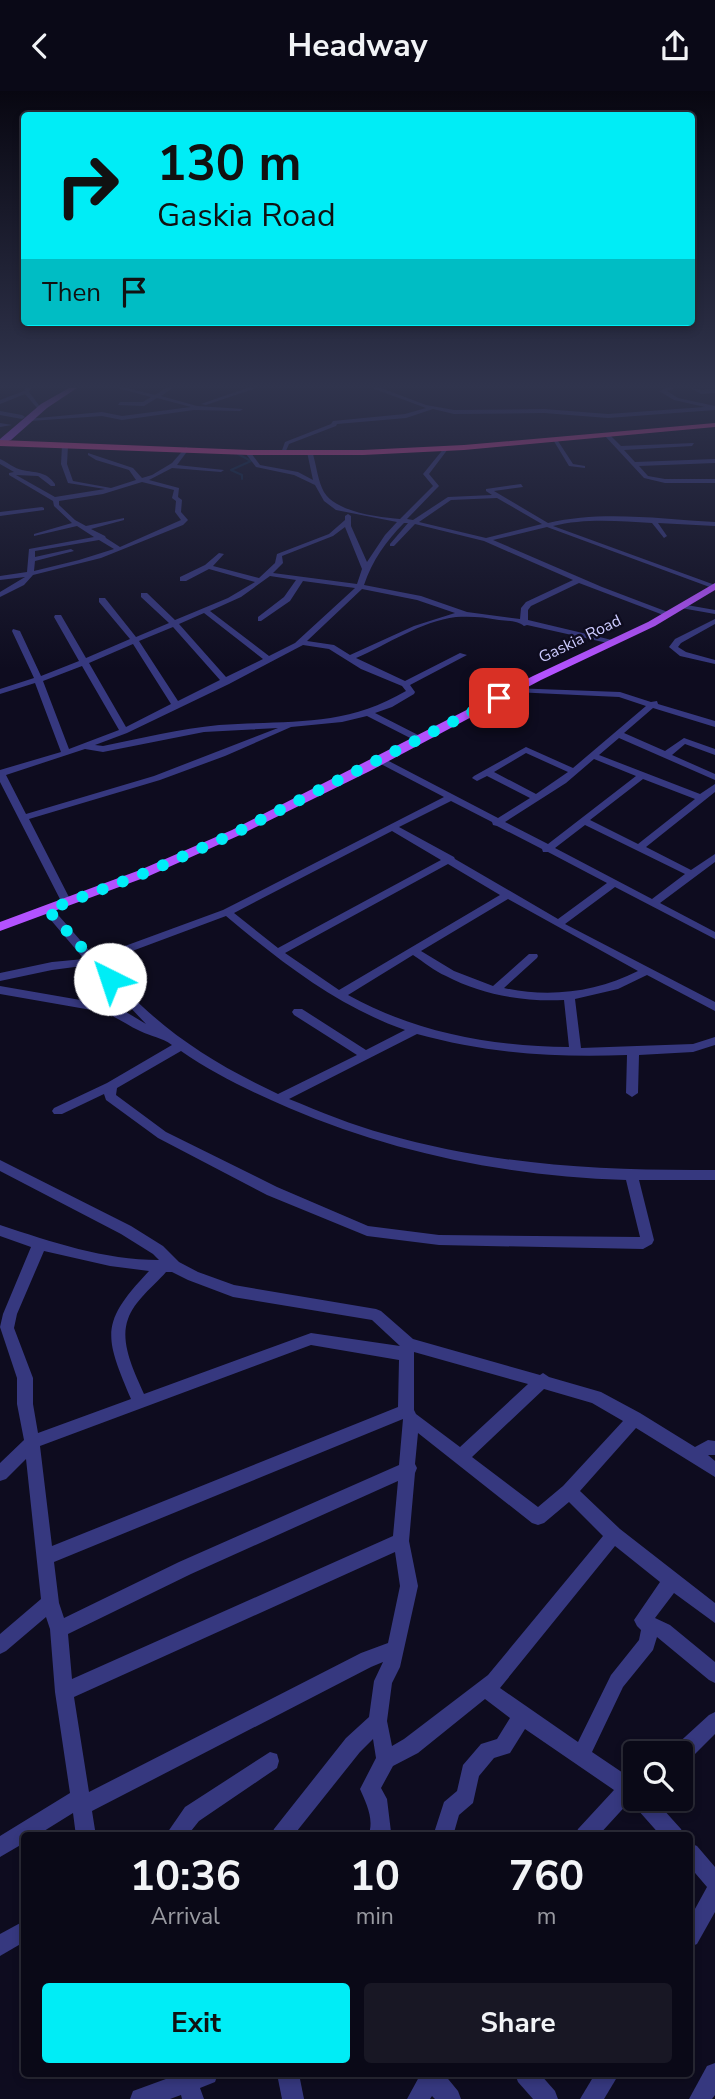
<!DOCTYPE html>
<style>
:root{--surface:#0a0917;--page:#181724;--text:#f1f3f6;--muted:#999aa1;--line:#2a2a36;--accent:#00edf6}
body{margin:0;font-family:"Nunito Sans",sans-serif;background:var(--page);color:var(--text);height:100vh;display:flex;flex-direction:column;font-size:26px;white-space:nowrap}
*{box-sizing:border-box;margin:0}
p{font-size:23px;color:var(--muted)}
.icon{flex:none;width:38px;height:38px;fill:none;stroke:currentColor;stroke-width:2;stroke-linecap:round;stroke-linejoin:round}
.map{position:relative;flex:1;overflow:hidden}
.side{position:absolute;left:21px;top:1741px;width:672px;height:245px;display:flex;flex-direction:column;background:var(--surface);border-radius:7px;box-shadow:0 4px 10px #0003,0 0 0 2px var(--line)}
.side>*{flex:none}
.guide{position:absolute;left:21px;top:21px;width:674px;height:214px;border-radius:7px;box-shadow:0 4px 10px #0003,0 0 0 2px var(--line);background:#00edf6;color:#111;overflow:hidden}
.controls{position:absolute;left:623px;top:1650px;display:grid;gap:14px}
.controls a{display:grid;place-items:center;width:70px;height:70px;border-radius:7px;background:var(--surface);box-shadow:0 4px 10px #0003,0 0 0 2px var(--line);font-size:35px}
.pin{position:absolute;display:grid;place-items:center;width:60px;height:60px;color:#fff;margin:-30px;border-radius:14px;box-shadow:0 4px 10px #0006}
.me{position:absolute;width:77px;margin:-38px;rotate:319deg;stroke-linejoin:round;filter:drop-shadow(0 0 5px #0008)}
.turn{display:flex;align-items:center;gap:24px;height:147px;padding:0 21px;font-size:32px}
.turn .icon{width:91px;height:91px;stroke-width:2.5}
.turn b{display:block;font-size:49px;line-height:60px}
.then{display:flex;align-items:center;height:66px;padding:0 21px;background:#0003;gap:14px;font-size:26px}
.eta{display:flex;justify-content:space-evenly;align-items:center;height:119px;text-align:center}
.eta b{font-size:42px;font-weight:700;line-height:49px}
.cta{display:flex;gap:14px;margin-top:auto;padding:14px 21px}
.cta a{flex:1;height:80px;border-radius:7px;background:var(--accent);color:#111;font-size:28px;font-weight:700;line-height:80px;text-align:center}
.cta a+a{background:var(--page);color:var(--text)}
header{display:flex;justify-content:space-between;align-items:center;height:91px;padding:0 21px;background:var(--surface);font-size:32px;font-weight:700}
.map>svg:first-child{display:block}
.lines{fill:none;stroke-linecap:round;stroke-linejoin:round}
.stream{stroke:#0b2544;stroke-width:2}
.minor{fill:#36387f;fill-rule:evenodd}
.major{fill:#b352ff;fill-rule:evenodd}
.highway{fill:#ff46aa;fill-rule:evenodd}
.route{stroke:#00edf6;stroke-width:12;stroke-dasharray:0 21.6}
.labels{text-anchor:middle;dominant-baseline:central;stroke-width:5;stroke-linejoin:round;paint-order:stroke}
.far-street-label{font-size:16px;fill:#cdcbff;stroke:#0e0c1f}
</style>
<header><svg class="icon" aria-label="back" viewBox="0 0 24 24"><path d="M15 5l-7 7 7 7"/></svg>Headway<svg class="icon" aria-label="share" viewBox="0 0 24 24"><path d="M12 15V3M7 8l5-5 5 5M5 13v7h14v-7"/></svg></header>
<div class="map">
<svg width="715" height="2008" viewBox="0 0 715 2008">
<rect width="100%" height="100%" fill="#0e0c1f"/>
<g class="lines">
<path class="stream" d="M 238,363 L 251,370 L 231,379 L 242,384 L 242,388"/>
<g class="minor">
<path d="M 25,297 L 31,297 L 29,301 L 41,317 L 37,317 L 25,303 L 0,313 L 0,309 L 24,300 Z"/>
<path d="M 117,297 L 127,297 L 155,304 L 166,297 L 173,297 L 161,305 L 197,315 L 243,318 L 240,320 L 194,319 L 122,329 L 102,325 L 30,330 L 27,328 L 102,321 L 122,325 L 191,316 L 157,307 L 144,315 L 118,314 L 120,311 L 143,311 L 151,306 Z"/>
<path d="M 247,297 L 256,297 L 206,314 L 201,313 Z"/>
<path d="M 372,297 L 381,297 L 426,314 L 454,319 L 544,318 L 608,323 L 705,316 L 674,309 L 659,300 L 666,297 L 675,297 L 667,300 L 678,307 L 715,315 L 715,319 L 608,327 L 544,322 L 454,323 L 433,318 L 406,327 L 337,333 L 336,335 L 289,353 L 285,362 L 281,362 L 285,351 L 331,333 L 333,330 L 405,323 L 426,317 Z"/>
<path d="M 691,297 L 702,299 L 715,298 L 715,302 L 701,303 Z"/>
<path d="M 0,320 L 22,324 L 25,326 L 22,328 L 0,324 Z"/>
<path d="M 0,332 L 12,334 L 0,336 Z"/>
<path d="M 605,343 L 609,343 L 621,355 L 694,352 L 692,355 L 624,359 L 635,371 L 715,368 L 715,372 L 639,375 L 648,385 L 665,388 L 715,388 L 715,392 L 665,392 L 644,387 L 605,345 Z"/>
<path d="M 552,347 L 556,347 L 573,373 L 585,375 L 585,377 L 569,375 Z"/>
<path d="M 65,353 L 68,355 L 67,373 L 73,390 L 111,397 L 136,389 L 129,379 L 96,369 L 88,364 L 88,362 L 133,377 L 142,387 L 152,384 L 172,372 L 186,356 L 189,358 L 177,374 L 224,379 L 221,381 L 172,377 L 149,389 L 179,397 L 178,406 L 182,409 L 181,421 L 188,429 L 183,434 L 101,467 L 33,484 L 24,494 L 0,506 L 0,501 L 25,486 L 0,489 L 0,485 L 27,481 L 29,458 L 94,446 L 77,435 L 34,445 L 34,443 L 72,432 L 54,415 L 53,410 L 9,384 L 9,382 L 14,381 L 0,373 L 0,368 C 7,371 15,378 22,379 C 36,382 46,380 55,393 L 55,395 L 51,395 L 38,385 L 16,384 L 55,406 L 105,398 L 68,392 L 61,373 L 62,355 ZM 142,391 L 174,399 L 172,407 L 176,410 L 175,421 L 181,429 L 120,456 L 106,447 L 105,445 L 91,438 L 124,429 L 124,427 L 86,435 L 75,429 L 59,414 L 59,410 L 103,403 ZM 99,449 L 114,458 L 79,469 L 34,480 L 35,470 L 74,460 L 71,458 L 35,466 L 35,460 Z"/>
<path d="M 445,356 L 448,358 L 429,383 L 439,395 L 407,428 L 413,429 L 448,406 L 492,404 L 486,400 L 486,398 L 521,393 L 523,396 L 494,400 L 548,432 C 602,419 661,428 715,431 L 715,435 L 658,432 L 667,445 L 664,447 L 652,432 C 620,430 584,427 553,435 L 715,494 L 715,498 L 547,436 L 493,449 L 602,496 L 673,523 L 666,525 L 579,492 L 531,515 L 528,519 L 528,529 L 612,549 L 612,553 L 527,534 L 524,535 C 518,530 508,530 499,529 C 485,526 470,525 456,526 C 421,530 387,554 356,567 L 405,590 L 460,562 L 467,564 L 410,594 L 415,601 L 414,603 L 392,616 L 375,622 L 424,647 L 424,651 L 418,651 L 367,625 L 342,631 L 291,636 L 225,665 L 160,689 L 29,728 L 72,812 L 67,815 L 63,814 L 0,691 L 0,679 L 61,661 L 35,592 L 0,603 L 0,598 L 34,587 L 12,540 L 13,538 L 20,540 L 41,585 L 79,570 L 54,526 L 55,524 L 61,524 L 86,567 L 130,548 L 99,511 L 99,507 L 105,507 L 136,546 L 169,532 L 141,506 L 141,502 L 147,502 L 175,529 L 228,507 L 255,491 L 209,478 L 186,490 L 180,490 L 180,486 L 205,474 L 219,462 L 224,463 L 213,475 L 259,487 L 275,472 L 277,463 L 329,443 L 345,429 L 345,425 L 348,423 L 351,425 L 351,435 L 367,471 L 385,444 L 397,431 L 336,419 L 324,410 L 315,394 L 294,384 L 256,376 L 246,363 L 251,362 L 260,374 L 298,381 L 313,389 L 307,361 L 312,360 C 316,372 317,385 322,397 C 331,421 378,426 400,428 L 433,395 L 423,383 ZM 497,407 L 542,433 L 486,447 L 419,431 L 451,409 ZM 404,432 L 408,432 L 390,453 L 390,455 L 394,455 L 415,433 L 484,450 L 573,489 L 526,511 L 521,517 L 520,528 L 467,521 L 421,505 L 364,494 C 372,470 386,450 404,432 ZM 345,436 L 362,478 L 357,493 L 273,482 L 283,472 L 282,465 L 333,445 ZM 270,485 L 296,489 L 284,506 L 258,526 L 258,530 L 261,530 L 290,510 L 303,490 L 355,497 L 295,552 L 269,565 L 210,520 L 241,506 ZM 362,498 L 417,509 L 455,522 L 414,535 L 350,564 L 334,554 L 307,550 ZM 204,522 L 263,568 L 226,586 L 179,533 ZM 173,536 L 220,589 L 178,610 L 139,550 ZM 133,553 L 171,613 L 126,636 L 89,572 ZM 303,554 L 329,558 L 361,578 L 402,595 L 406,600 C 343,637 288,629 219,634 C 180,638 141,647 103,655 L 95,654 L 127,642 L 229,593 ZM 82,575 L 119,639 L 69,658 L 43,590 ZM 278,637 L 154,685 L 26,723 L 6,684 L 85,658 L 103,661 L 204,641 Z"/>
<path d="M 42,416 L 44,417 L 44,419 L 0,425 L 0,421 Z"/>
<path d="M 681,513 L 715,519 L 715,523 L 681,517 Z"/>
<path d="M 715,528 L 715,533 L 681,552 L 678,556 L 686,561 L 715,569 L 715,573 L 680,565 L 669,556 L 675,548 Z"/>
<path d="M 511,597 L 620,601 L 651,611 L 657,610 L 658,613 L 715,630 L 715,636 L 653,617 L 624,642 L 665,660 L 684,647 L 715,658 L 715,664 L 685,653 L 672,664 L 715,683 L 715,689 L 619,647 L 599,664 L 700,703 L 715,693 L 715,701 L 646,756 L 691,779 L 715,763 L 715,771 L 660,812 L 715,841 L 715,848 L 615,796 L 565,833 L 715,911 L 715,920 L 647,884 L 618,898 L 575,908 L 581,957 L 693,953 L 715,946 L 715,954 L 693,961 L 639,964 L 638,1002 L 632,1006 L 626,1002 L 627,964 C 555,967 486,962 417,943 L 289,1008 C 321,1021 352,1034 385,1043 C 493,1074 603,1080 715,1079 L 715,1089 L 639,1089 L 654,1149 L 652,1153 L 643,1158 L 439,1154 L 367,1145 L 267,1104 L 158,1047 L 106,1009 L 104,1003 L 62,1023 L 54,1023 L 52,1020 L 54,1017 L 107,992 L 172,954 C 161,946 152,946 140,940 C 127,934 117,926 103,921 L 0,903 L 0,895 L 92,911 L 126,921 L 146,933 L 90,874 L 52,879 L 0,890 L 0,882 L 52,871 L 84,868 L 44,821 L 44,817 L 52,817 L 95,866 L 223,819 L 444,706 L 377,671 L 377,667 L 383,667 L 498,727 L 530,707 L 487,685 L 477,690 L 472,687 L 474,685 L 526,656 L 573,677 L 646,615 L 619,606 L 514,601 L 511,601 ZM 526,662 L 568,681 L 536,703 L 494,681 ZM 594,668 L 636,685 L 548,753 L 505,731 L 566,692 ZM 643,688 L 695,708 L 638,753 L 590,729 ZM 451,710 L 492,731 L 493,734 L 497,735 L 542,758 L 543,761 L 548,761 L 607,792 L 558,828 L 455,768 L 454,766 L 399,736 ZM 585,734 L 685,783 L 652,808 L 555,757 ZM 392,740 L 441,769 L 278,857 L 234,822 ZM 448,773 L 500,804 L 339,899 L 285,862 ZM 508,808 L 638,880 C 596,901 550,907 504,897 L 537,867 L 538,865 L 537,863 L 529,863 L 493,895 L 454,880 L 421,860 ZM 226,825 C 281,871 337,915 405,939 L 366,959 L 302,918 L 294,918 L 292,921 L 294,924 L 357,964 L 278,1003 C 202,967 156,935 100,872 ZM 413,864 C 424,871 434,880 446,885 C 482,904 524,911 564,909 L 569,956 C 490,955 417,942 348,904 ZM 181,960 C 214,983 252,1001 289,1017 C 396,1063 509,1085 626,1089 L 640,1146 L 439,1144 L 368,1135 L 277,1096 L 166,1041 L 116,1004 L 117,997 Z"/>
<path d="M 0,1069 L 131,1135 L 163,1155 L 179,1171 L 198,1181 L 234,1194 L 376,1218 L 381,1220 L 413,1248 L 540,1284 L 543,1282 L 549,1286 L 601,1301 L 640,1322 L 695,1356 L 708,1349 L 715,1350 L 715,1364 L 708,1364 L 715,1370 L 715,1386 L 636,1337 L 580,1400 L 620,1438 L 715,1512 L 715,1532 L 674,1502 L 655,1527 L 670,1534 L 715,1571 L 715,1592 L 709,1589 L 657,1546 L 653,1559 L 623,1596 L 592,1661 L 635,1690 L 635,1708 L 654,1708 L 681,1738 L 684,1745 L 661,1745 L 630,1710 L 598,1745 L 575,1745 L 578,1738 L 614,1699 L 525,1638 L 510,1662 L 494,1667 L 479,1685 L 473,1712 L 459,1724 L 453,1745 L 433,1745 L 444,1711 L 457,1700 L 463,1674 L 481,1653 L 497,1648 L 510,1627 L 485,1608 L 418,1662 L 393,1675 L 381,1697 L 387,1708 L 391,1741 L 389,1745 L 368,1745 C 375,1729 366,1712 360,1698 L 376,1667 L 373,1648 L 360,1661 L 293,1745 L 271,1745 L 274,1738 L 346,1647 L 369,1626 L 374,1590 L 383,1571 L 371,1576 L 92,1720 L 96,1745 L 76,1745 L 73,1722 L 36,1745 L 24,1745 L 24,1752 L 0,1766 L 0,1745 L 70,1702 L 55,1601 L 50,1538 L 46,1526 L 6,1560 L 0,1563 L 0,1543 L 41,1508 L 26,1368 L 6,1388 L 0,1390 L 0,1372 L 24,1349 L 17,1313 L 17,1287 L 0,1236 L 3,1223 L 31,1156 L 0,1145 L 0,1134 C 52,1151 104,1169 159,1169 L 153,1163 L 121,1143 L 0,1080 ZM 44,1160 L 110,1175 L 149,1180 C 100,1232 104,1244 131,1308 L 38,1342 L 33,1313 L 33,1287 L 14,1237 L 17,1223 ZM 166,1181 L 172,1181 L 188,1189 L 233,1206 L 372,1229 L 400,1255 L 311,1242 L 144,1303 C 135,1282 119,1252 128,1228 C 134,1210 154,1195 166,1181 ZM 311,1254 L 399,1269 L 398,1316 L 52,1455 L 40,1355 ZM 414,1261 L 528,1293 L 460,1356 L 416,1323 L 414,1319 ZM 544,1298 L 592,1312 L 623,1330 L 563,1395 L 538,1416 L 472,1366 ZM 403,1328 L 399,1374 L 179,1471 L 64,1527 L 59,1512 L 54,1471 ZM 418,1342 L 532,1432 L 538,1434 L 544,1432 L 569,1411 L 603,1445 L 488,1584 L 404,1648 L 392,1655 L 387,1630 L 392,1592 L 400,1576 L 418,1495 L 409,1450 L 415,1382 L 417,1377 L 415,1373 ZM 398,1390 L 393,1445 L 72,1588 L 68,1543 L 191,1483 ZM 615,1455 L 660,1491 L 634,1529 L 637,1535 L 641,1539 L 639,1549 L 611,1584 L 578,1651 L 500,1597 ZM 395,1461 L 400,1495 L 388,1552 L 361,1562 L 89,1701 L 74,1606 Z"/>
<path d="M 715,1621 L 715,1643 L 688,1670 L 681,1672 L 681,1662 L 672,1662 L 674,1656 L 709,1624 Z"/>
<path d="M 270,1661 L 277,1663 L 279,1670 L 277,1677 L 199,1730 L 187,1745 L 165,1745 L 185,1716 Z"/>
<path d="M 690,1752 L 697,1755 L 715,1776 L 715,1821 L 697,1853 L 690,1856 L 690,1827 L 707,1796 L 690,1776 Z"/>
<path d="M 24,1830 L 24,1851 L 0,1865 L 0,1843 Z"/>
<path d="M 715,1972 L 715,2004 L 712,2008 L 689,2008 L 707,1975 Z"/>
<path d="M 173,1983 L 218,1983 L 215,1991 L 200,1997 L 204,2008 L 182,2008 L 181,2004 L 170,2008 L 130,2008 L 133,2000 L 174,1985 Z"/>
<path d="M 277,1983 L 299,1983 L 304,2008 L 282,2008 Z"/>
<path d="M 417,1983 L 444,1983 L 458,2000 L 461,2008 L 435,2008 L 432,2005 L 430,2008 L 407,2008 L 419,1986 Z"/>
<path d="M 515,1983 L 540,1983 L 555,2000 L 558,2008 L 533,2008 L 518,1991 Z"/>
<path d="M 595,1983 L 619,1983 L 604,2008 L 580,2008 Z"/>
</g>
<g class="major">
<path d="M 69,297 L 77,297 L 47,317 L 11,349 L 0,353 L 0,348 L 41,313 Z"/>
<path d="M 715,492 L 715,499 L 655,535 L 541,589 L 370,680 L 240,744 L 149,785 L 0,840 L 0,831 L 140,779 L 232,739 L 533,585 L 648,531 Z"/>
</g>
<path class="highway" d="M 715,332 L 715,336 L 464,359 L 363,364 L 249,364 L 0,355 L 0,349 L 249,359 L 363,359 L 464,354 Z"/>
</g>
<linearGradient id="sky" x2="0" y2="1"><stop stop-color="#080711"/><stop offset="0.51" stop-color="#30344d"/><stop offset="1" stop-color="#30344d" stop-opacity="0"/></linearGradient>
<rect width="715" height="578" fill="url(#sky)"/>
<g class="lines">
<path class="route" d="M 110,888 L 48,819 L 150,780 L 233,743 L 499,607"/>
</g>
<g class="labels">
<g class="far-street-label">
<text transform="translate(580 548) rotate(-26)">Gaskia Road</text>
</g>
</g>
</svg>
<div class="controls">
<a><svg class="icon" aria-label="search" viewBox="0 0 24 24"><circle cx="10" cy="10" r="6"/><path d="M15 15l6 6"/></svg></a>
</div>
<div class="pin" style="left:499px;top:607px;background:#d93025"><svg class="icon" aria-label="arrive" viewBox="0 0 24 24"><path d="M6 21V4h12l-3 4 3 4H6"/></svg></div>
<svg class="me" style="left:110px;top:888px" viewBox="-20 -20 40 40"><circle r="19" fill="#fff"/><path d="M0-13L10 11 0 6-10 11z" fill="#00edf6"/></svg>
<div class="guide">
<div class="turn"><svg class="icon" aria-label="right" viewBox="0 0 24 24"><path d="M7 20v-9h11M14 6l5 5-5 5"/></svg><div><b>130 m</b>Gaskia Road</div></div>
<div class="then">Then<svg class="icon" aria-label="arrive" viewBox="0 0 24 24"><path d="M6 21V4h12l-3 4 3 4H6"/></svg></div>
</div>
<section class="side">
<div class="eta">
<div><b>10:36</b><p>Arrival</p></div>
<div><b>10</b><p>min</p></div>
<div><b>760</b><p>m</p></div>
</div>
<div class="cta"><a>Exit</a><a>Share</a></div>
</section>
</div>
